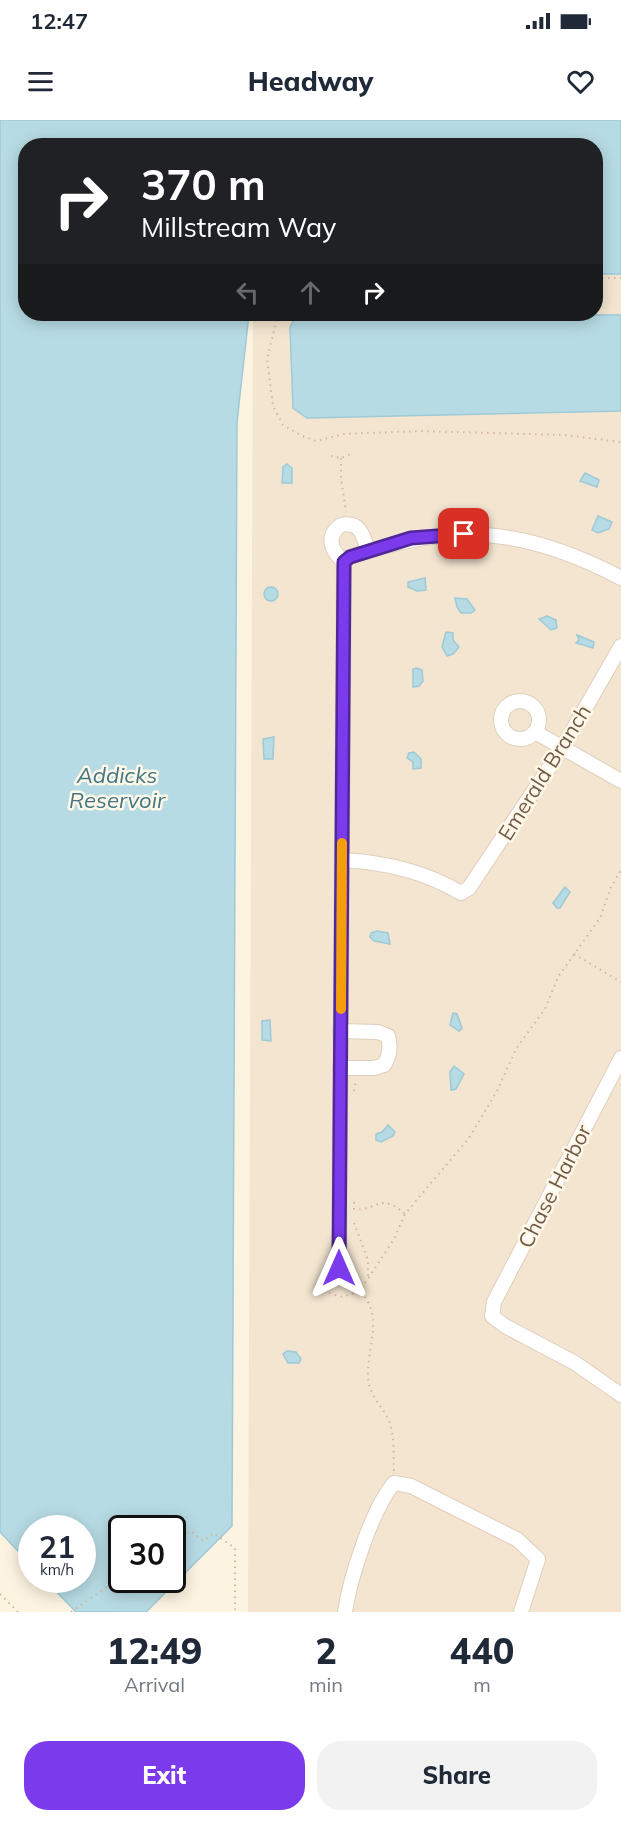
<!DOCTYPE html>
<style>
:root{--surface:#fff;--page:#f2f2f3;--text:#1f2937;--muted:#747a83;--accent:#7c3aed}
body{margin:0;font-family:Mulish,sans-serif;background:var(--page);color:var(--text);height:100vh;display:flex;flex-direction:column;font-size:22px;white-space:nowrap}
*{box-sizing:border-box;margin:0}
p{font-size:20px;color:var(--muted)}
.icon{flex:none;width:33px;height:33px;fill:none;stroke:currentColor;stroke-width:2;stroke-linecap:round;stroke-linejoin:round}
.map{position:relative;height:1492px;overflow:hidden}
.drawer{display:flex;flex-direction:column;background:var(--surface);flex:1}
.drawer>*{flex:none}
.banner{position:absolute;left:18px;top:18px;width:585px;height:183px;border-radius:24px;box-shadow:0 3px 15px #0003;background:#202124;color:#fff;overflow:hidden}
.speed{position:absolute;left:18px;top:1395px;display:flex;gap:12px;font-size:30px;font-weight:700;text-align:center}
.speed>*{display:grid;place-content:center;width:78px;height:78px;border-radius:50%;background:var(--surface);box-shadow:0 3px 15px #0003;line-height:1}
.speed small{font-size:15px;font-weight:400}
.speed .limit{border:3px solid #111;border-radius:9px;background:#fff;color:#111}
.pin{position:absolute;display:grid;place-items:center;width:51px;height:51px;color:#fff;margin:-26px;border-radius:12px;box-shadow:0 3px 9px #0006}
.me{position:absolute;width:66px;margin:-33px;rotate:0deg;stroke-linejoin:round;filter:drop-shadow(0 0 4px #0008)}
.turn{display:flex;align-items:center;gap:21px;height:126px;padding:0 24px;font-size:27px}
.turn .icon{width:78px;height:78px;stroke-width:2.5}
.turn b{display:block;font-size:42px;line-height:51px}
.lanes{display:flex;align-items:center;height:57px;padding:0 24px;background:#0003;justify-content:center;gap:30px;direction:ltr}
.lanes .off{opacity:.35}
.eta{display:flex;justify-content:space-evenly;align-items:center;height:102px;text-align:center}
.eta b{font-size:36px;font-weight:800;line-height:42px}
.button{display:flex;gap:12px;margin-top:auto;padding:12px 24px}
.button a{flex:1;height:69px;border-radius:24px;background:var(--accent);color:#fff;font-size:24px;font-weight:800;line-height:69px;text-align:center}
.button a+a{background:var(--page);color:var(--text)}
.status{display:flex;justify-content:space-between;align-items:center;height:42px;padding:0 30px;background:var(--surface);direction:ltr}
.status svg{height:16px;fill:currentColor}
header{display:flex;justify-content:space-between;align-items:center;height:78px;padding:0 24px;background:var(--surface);font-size:27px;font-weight:800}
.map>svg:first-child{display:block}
.residential{fill:#f3e5d0}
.water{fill:#b7dbe4;stroke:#9dcad6;stroke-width:1.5;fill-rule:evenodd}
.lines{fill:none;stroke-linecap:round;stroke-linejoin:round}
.minor-casing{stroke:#dfcfbe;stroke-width:16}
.path{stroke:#d5b69d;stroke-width:2;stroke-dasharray:1.5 4.5;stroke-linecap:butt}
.minor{stroke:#fff;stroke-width:14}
.route-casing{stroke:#51269a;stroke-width:15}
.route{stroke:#7c3aed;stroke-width:10}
.slow{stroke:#f59e0b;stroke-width:10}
.labels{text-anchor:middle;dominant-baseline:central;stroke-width:5;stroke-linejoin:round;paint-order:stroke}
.street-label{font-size:21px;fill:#725a49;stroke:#fff7e7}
.water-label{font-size:22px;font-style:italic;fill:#437785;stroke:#fff7e7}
</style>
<div class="status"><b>12:47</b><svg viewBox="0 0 49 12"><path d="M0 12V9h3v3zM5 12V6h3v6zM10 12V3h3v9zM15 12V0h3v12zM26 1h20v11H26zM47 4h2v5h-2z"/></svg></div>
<header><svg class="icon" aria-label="menu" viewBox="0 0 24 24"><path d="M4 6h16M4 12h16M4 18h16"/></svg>Headway<svg class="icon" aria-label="heart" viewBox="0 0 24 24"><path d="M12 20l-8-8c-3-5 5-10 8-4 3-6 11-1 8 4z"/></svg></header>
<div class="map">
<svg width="621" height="1492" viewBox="0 0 621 1492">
<rect width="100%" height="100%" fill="#fcf3e1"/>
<path class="residential" d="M 596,154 L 621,154 L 621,1492 L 248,1492 L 253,194 L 596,194 Z"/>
<g class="water">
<path d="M 0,0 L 621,0 L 621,154 L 596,154 L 596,26 L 26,26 L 26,194 L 249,194 L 237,302 L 232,1406 L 146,1492 L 76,1492 L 45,1460 L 82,1460 L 82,1408 L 32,1408 L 31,1445 L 0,1412 ZM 122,1408 L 172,1408 L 172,1460 L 122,1460 Z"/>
<path d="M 297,194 L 621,195 L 621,291 L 307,298 L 293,288 L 290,207 Z"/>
<path d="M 287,344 L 292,348 L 292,363 L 282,363 L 283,347 Z"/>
<path d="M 585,353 L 599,360 L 597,367 L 580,361 Z"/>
<path d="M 598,396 L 612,402 L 609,409 L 598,413 L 592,410 Z"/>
<path d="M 425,458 L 426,470 L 417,471 L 408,467 L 408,462 Z"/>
<circle cx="271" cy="474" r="7"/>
<path d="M 455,478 L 467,479 L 475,490 L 471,493 L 461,493 L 457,487 Z"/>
<path d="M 547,496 L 556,500 L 557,508 L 551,510 L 539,499 Z"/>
<path d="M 446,512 L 453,513 L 453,520 L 459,527 L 453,534 L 447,536 L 442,527 Z"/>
<path d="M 577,515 L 594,522 L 593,528 L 576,523 L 579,520 Z"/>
<path d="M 417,548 L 422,550 L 423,561 L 419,566 L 413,567 L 413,549 Z"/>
<path d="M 274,617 L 273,639 L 264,639 L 263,619 Z"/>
<path d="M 414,632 L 421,639 L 421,648 L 413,649 L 413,642 L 407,638 L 409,633 Z"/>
<path d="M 565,767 L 570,772 L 560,788 L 557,788 L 553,783 Z"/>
<path d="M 377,811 L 388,813 L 390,824 L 374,821 L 370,817 L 371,813 Z"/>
<path d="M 453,893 L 457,894 L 462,908 L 459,911 L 450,905 Z"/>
<path d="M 270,900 L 271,921 L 262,920 L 262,901 Z"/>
<path d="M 454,946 L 464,954 L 456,969 L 451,970 L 450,952 Z"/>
<path d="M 388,1005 L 395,1012 L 393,1016 L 381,1022 L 376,1020 L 376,1014 L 382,1012 Z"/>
<path d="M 287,1231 L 296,1232 L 301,1239 L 299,1243 L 288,1243 L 283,1234 Z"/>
</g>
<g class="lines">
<defs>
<g id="minor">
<path d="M 344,442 L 349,437 C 453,402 524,407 621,458"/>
<path d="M 344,442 C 331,431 325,416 341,405 C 360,401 363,415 368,430"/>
<circle cx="520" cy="600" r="19"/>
<path d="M 535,612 L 621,661"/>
<path d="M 342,740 C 384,742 424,751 461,773 L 469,768 L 563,627 L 621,526"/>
<path d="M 621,938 L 494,1182 L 492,1196 L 505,1206 L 575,1243 L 621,1275"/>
<path d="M 340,948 L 374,948 L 384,945 C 390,936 391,927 388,916 L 378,912 L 340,911"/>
<path d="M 339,1148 L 344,442"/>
<path d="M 345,1492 C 350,1458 372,1389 394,1363 L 411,1366 L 518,1420 L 538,1439 L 521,1492"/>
</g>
</defs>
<use href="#minor" class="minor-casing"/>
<g class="path">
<path d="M 596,158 L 621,158"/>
<path d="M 278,194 L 267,239 L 273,286 L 283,305 L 302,316 L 316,321 L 344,314 L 421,311 L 565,315 L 621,322"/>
<path d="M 331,336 L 341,338 L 351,334"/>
<path d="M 341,338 L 341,358 L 346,392"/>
<path d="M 574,834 L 621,862"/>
<path d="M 354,971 L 356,960"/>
<path d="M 354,1082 L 354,1089 C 377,1092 379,1071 405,1094"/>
<path d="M 354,1103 L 368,1140 L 368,1157"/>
<path d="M 333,1159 L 326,1172 L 342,1177 L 360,1171 L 394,1119 L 405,1094 L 469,1018 L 497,971 L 516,929 L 545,889 L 558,857 L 600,798 L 611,767 L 621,750"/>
<path d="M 361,1172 C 384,1198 367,1226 368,1256 C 368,1275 382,1285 389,1301 C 395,1316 393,1335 394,1351"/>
<path d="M 172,1423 L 190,1411 L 204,1421 L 213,1413 L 235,1428 L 235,1492"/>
<path d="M 0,1474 L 18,1492"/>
<path d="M 71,1492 L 122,1456"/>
</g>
<use href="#minor" class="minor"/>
</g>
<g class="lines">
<defs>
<path id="route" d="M 339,1148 L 344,442 L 350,437 L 411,418 L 464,414"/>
</defs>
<use href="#route" class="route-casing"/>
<use href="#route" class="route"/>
<path class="slow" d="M 341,889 L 342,723"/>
</g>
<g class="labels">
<g class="street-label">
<text transform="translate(544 652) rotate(-58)">Emerald Branch</text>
<text transform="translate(554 1066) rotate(-63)">Chase Harbor</text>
</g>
<g class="water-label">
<text x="117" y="655">Addicks<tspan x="117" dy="25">Reservoir</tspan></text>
</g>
</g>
</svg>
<div class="speed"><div>21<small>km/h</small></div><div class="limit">30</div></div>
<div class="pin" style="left:464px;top:414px;background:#d93025"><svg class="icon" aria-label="arrive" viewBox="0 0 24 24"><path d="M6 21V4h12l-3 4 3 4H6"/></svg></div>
<svg class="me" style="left:339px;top:1148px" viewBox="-20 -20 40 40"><path d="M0-17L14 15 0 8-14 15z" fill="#7c3aed" stroke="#fff" stroke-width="4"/></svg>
<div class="banner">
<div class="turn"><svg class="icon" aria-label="right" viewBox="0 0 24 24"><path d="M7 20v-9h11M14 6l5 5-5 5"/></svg><div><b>370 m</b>Millstream Way</div></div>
<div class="lanes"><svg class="icon off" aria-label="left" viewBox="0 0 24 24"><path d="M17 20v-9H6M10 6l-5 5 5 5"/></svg><svg class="icon off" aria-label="ahead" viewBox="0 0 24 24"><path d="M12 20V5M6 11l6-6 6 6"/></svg><svg class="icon" aria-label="right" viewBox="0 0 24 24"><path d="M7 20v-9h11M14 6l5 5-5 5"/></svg></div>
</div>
</div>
<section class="drawer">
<div class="eta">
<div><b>12:49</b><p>Arrival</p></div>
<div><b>2</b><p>min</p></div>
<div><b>440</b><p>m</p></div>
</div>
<div class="button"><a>Exit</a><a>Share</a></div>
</section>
